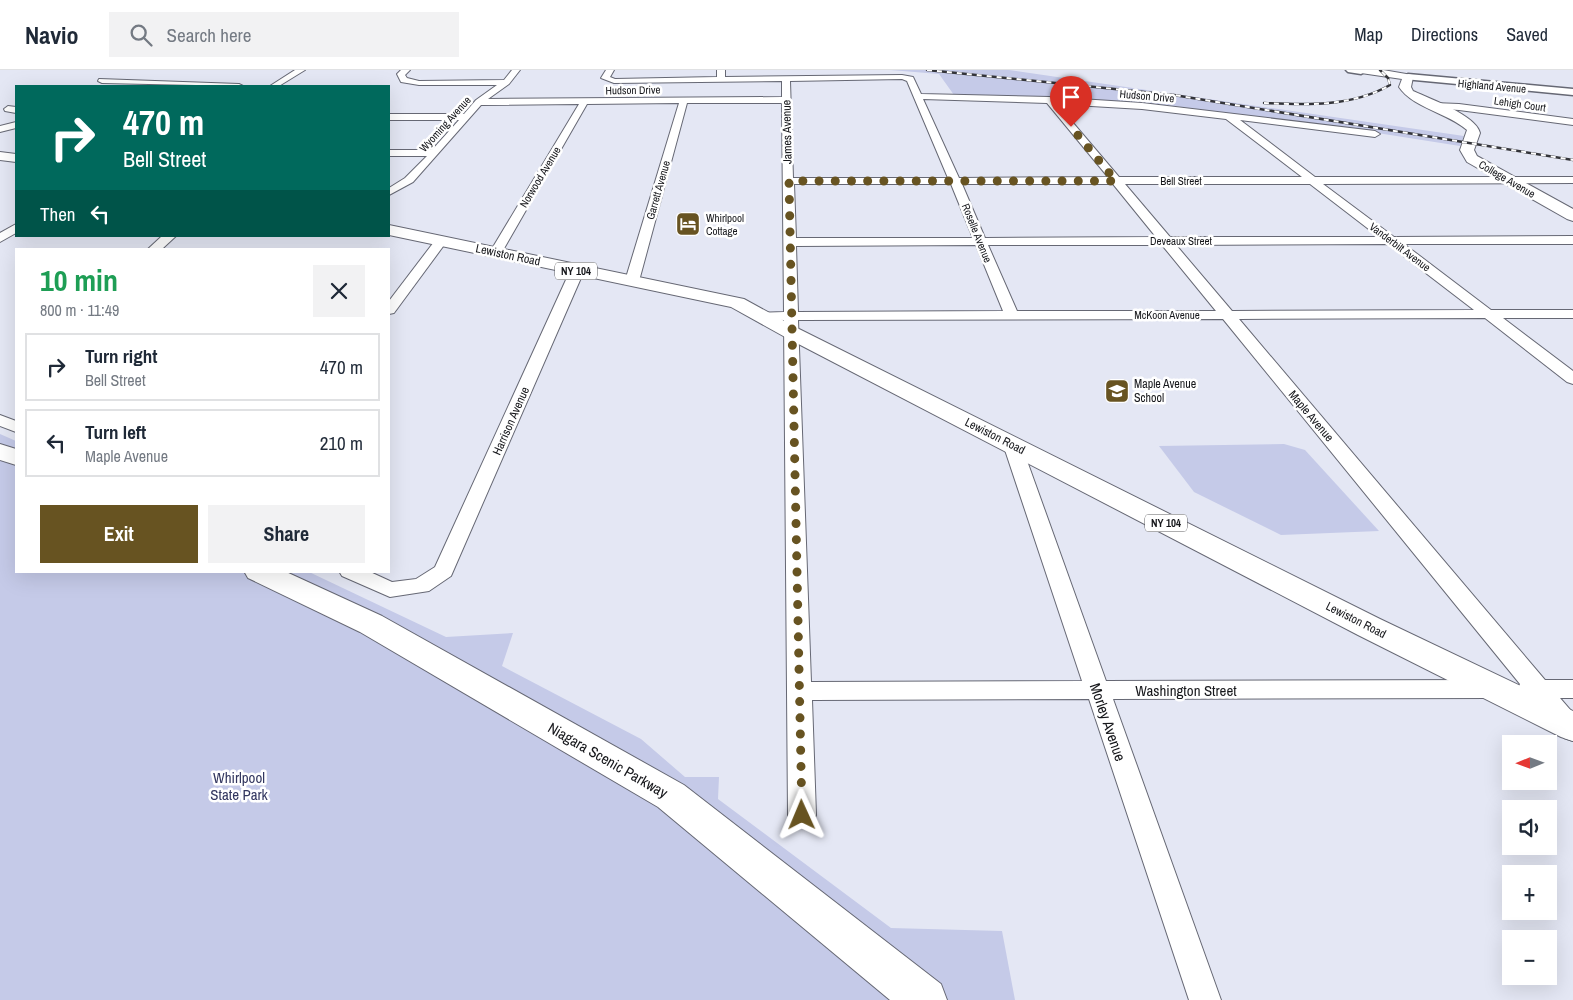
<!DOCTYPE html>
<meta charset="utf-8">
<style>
:root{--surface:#fff;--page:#f2f2f3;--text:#1f2937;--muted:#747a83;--line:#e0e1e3;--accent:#675321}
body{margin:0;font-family:"Archivo Narrow",sans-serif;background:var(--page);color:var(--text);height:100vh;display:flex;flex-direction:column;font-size:19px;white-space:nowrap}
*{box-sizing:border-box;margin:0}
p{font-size:16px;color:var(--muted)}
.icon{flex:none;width:28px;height:28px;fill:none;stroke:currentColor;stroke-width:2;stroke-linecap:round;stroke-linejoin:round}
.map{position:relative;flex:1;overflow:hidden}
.side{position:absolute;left:15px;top:178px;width:375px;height:325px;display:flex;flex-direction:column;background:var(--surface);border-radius:0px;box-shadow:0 5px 20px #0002}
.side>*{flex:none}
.banner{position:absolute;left:15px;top:15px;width:375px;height:152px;border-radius:0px;box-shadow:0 5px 20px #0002;background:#00695c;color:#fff;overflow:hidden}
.needle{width:32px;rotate:269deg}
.buttons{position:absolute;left:1502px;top:665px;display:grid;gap:10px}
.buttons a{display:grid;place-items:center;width:55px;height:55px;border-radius:0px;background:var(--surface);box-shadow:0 5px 20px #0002;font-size:25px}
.pin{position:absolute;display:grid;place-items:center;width:42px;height:42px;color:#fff;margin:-51px -21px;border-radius:50% 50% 50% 0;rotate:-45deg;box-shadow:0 0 5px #0007}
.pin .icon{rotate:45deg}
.me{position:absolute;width:55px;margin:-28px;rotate:359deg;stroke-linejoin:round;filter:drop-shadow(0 0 4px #0008)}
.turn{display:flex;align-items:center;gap:18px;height:105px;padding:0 25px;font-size:22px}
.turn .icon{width:65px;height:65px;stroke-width:2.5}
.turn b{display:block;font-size:35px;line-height:42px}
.then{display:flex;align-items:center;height:48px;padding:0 25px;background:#0003;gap:10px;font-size:19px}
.round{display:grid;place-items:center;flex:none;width:52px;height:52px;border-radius:0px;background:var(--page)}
.overview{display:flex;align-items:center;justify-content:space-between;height:85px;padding:0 25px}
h1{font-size:30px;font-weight:700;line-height:38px;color:#1e9e55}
.cta{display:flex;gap:10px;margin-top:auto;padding:10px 25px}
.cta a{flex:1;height:58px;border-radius:0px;background:var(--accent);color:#fff;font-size:20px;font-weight:700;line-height:58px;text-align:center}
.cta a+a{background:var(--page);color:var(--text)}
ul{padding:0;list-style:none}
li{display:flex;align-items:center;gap:15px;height:68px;margin:0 10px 8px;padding:0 15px;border:2px solid var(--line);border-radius:0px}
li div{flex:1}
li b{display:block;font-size:19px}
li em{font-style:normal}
header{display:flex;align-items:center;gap:30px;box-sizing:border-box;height:70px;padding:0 25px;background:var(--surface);border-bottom:1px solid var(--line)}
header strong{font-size:24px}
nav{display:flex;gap:28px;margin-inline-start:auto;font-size:18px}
.search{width:350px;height:45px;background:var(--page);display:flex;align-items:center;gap:12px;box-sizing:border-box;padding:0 18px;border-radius:0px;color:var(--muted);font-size:19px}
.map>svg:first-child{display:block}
.green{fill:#c5cae8}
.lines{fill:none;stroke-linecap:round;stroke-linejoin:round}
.minor-casing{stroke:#666874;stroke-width:2}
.tertiary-casing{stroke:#666874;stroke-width:3}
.secondary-casing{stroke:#666874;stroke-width:2}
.primary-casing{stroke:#666874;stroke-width:2}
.minor{fill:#fff;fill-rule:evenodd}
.tertiary{fill:#fff;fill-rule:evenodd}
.secondary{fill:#fff;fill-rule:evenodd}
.primary{fill:#fff;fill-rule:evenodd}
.rail-casing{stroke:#333439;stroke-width:2.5}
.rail{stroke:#fff;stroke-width:2;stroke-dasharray:5;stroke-linecap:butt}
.route{stroke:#675321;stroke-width:9;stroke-dasharray:0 16.2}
.labels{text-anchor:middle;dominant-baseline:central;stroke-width:5;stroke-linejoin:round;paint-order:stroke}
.far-street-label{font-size:11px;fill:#16171b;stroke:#fff}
.far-poi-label{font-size:11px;fill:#16171b;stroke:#fff;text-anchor:start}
.shield{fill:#fff;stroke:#5c5d5f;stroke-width:1}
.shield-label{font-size:11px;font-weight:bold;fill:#16171b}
.street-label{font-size:12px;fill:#16171b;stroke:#fff}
.poi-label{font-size:12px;fill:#16171b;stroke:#fff;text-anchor:start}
.near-street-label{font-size:15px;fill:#16171b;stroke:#fff}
.near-park-label{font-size:15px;fill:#32365f;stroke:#fff}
</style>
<header>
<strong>Navio</strong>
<div class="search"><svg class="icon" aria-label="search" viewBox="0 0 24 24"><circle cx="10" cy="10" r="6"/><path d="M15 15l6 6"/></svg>Search here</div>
<nav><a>Map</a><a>Directions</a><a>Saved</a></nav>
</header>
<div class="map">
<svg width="1573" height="930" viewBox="0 0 1573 930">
<rect width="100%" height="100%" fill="#e4e7f4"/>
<g class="green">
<path d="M 890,0 L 1009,0 L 1464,66 L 1460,76 L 1352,59 L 1166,35 L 954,25 L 939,4 Z"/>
<path d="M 0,364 L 16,371 L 16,501 L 307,501 L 446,567 L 513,563 L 502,596 L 641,669 L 685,707 L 719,707 L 718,729 L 891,858 L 1002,861 L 1015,930 L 0,930 Z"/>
<path d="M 1284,374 L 1305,380 L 1379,461 L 1281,465 L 1194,422 L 1159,376 Z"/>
</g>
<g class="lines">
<defs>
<g id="minor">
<path d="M 295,0 L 305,0 L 279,16 L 270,16 Z"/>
<path d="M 401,0 L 410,0 L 405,5 L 407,8 L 419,11 L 504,10 L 512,0 L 520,0 L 509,14 L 488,29 L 782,27 L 782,11 L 614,13 L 601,8 L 606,0 L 614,0 L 610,7 L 615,9 L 717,7 L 717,0 L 725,0 L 725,7 L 902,5 L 913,7 L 921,24 L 1049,27 L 1142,33 L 1375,61 L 1380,64 L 1375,67 L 1240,50 L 1315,107 L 1573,107 L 1573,113 L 1323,114 L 1394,167 L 1573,166 L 1573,174 L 1404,174 L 1491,240 L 1573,240 L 1573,248 L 1503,248 L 1573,301 L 1573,314 L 1567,312 L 1485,248 L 1239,249 L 1545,610 L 1573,610 L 1573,628 L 1560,628 L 1573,643 L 1573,671 L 1564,668 L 1532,628 L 1521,626 L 1518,619 L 1520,614 L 1223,249 L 798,250 L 811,612 L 1082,611 L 1003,374 L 1006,370 L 1012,369 L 1018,370 L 1021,374 L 1106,611 L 1491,610 L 1500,612 L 1503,619 L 1500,626 L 1491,628 L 1113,629 L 1221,930 L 1189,930 L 1089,629 L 812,630 L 816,745 L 812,754 L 802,757 L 792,754 L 788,745 L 784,250 L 756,249 L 754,246 L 756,243 L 784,242 L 782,33 L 687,33 L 639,211 L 632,215 L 625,211 L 679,33 L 587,34 L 502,182 L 496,186 L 490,182 L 579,34 L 481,35 L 413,112 L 389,125 L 389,118 L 405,108 L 427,86 L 389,86 L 389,80 L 432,80 L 459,50 L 389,50 L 389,44 L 464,44 L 476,30 L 497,15 L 419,15 L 401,12 L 397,4 ZM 902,9 L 907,11 L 948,108 L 793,108 L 790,11 ZM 923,29 L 1047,33 L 1108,107 L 959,108 ZM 1057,34 L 1142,39 L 1226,49 L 1302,107 L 1119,107 ZM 794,114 L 951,114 L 973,168 L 796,168 ZM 962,114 L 1113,114 L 1156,167 L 985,168 ZM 1125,114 L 1310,114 L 1379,167 L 1170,167 ZM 1388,174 L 1474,240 L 1232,241 L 1176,175 ZM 976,175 L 1003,241 L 798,242 L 796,176 ZM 988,175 L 1162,175 L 1216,241 L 1017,241 Z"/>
<path d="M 99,9 L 239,14 L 243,16 L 102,13 L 98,11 Z"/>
<path d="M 1434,33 L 1459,34 L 1573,49 L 1573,55 L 1459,40 L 1431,38 L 1430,36 Z"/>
<path d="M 8,36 L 16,37 L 16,43 L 5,41 L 4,39 Z"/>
<path d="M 16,52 L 16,58 L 0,62 L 0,56 Z"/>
<path d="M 16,154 L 16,163 L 0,172 L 0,163 Z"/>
<path d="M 162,166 L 176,166 L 162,179 L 148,179 Z"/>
<path d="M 441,167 L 447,171 L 394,243 L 389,244 L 389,231 L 437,168 Z"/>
<path d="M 577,197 L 584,201 L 451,506 L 429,521 L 390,527 L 342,506 L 339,501 L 368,501 L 392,512 L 416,509 L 435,497 L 570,201 Z"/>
<path d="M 0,345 L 16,351 L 16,362 L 0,356 Z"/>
</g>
<g id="tertiary">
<path d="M 1346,0 L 1365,0 L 1366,1 L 1361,4 L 1348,2 Z"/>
<path d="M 1408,4 L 1573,19 L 1573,25 L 1404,9 L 1403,7 Z"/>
</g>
<g id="secondary">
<path d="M 1356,0 L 1383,0 L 1412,5 L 1413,7 L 1411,17 L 1413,21 C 1430,29 1476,45 1480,63 L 1474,80 L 1477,86 L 1573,139 L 1573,151 L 1567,149 L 1467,92 L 1460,80 L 1467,60 C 1448,43 1413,38 1399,17 L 1402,9 L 1361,3 Z"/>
<path d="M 0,374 L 16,379 L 16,395 L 0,390 Z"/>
<path d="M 244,501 L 284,501 L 382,546 L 684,715 L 941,914 L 947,930 L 890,930 L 658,737 L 360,562 L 248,508 Z"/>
</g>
<g id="primary">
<path d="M 0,82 L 16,84 L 16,92 L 0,90 Z"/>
<path d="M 389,155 L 744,229 L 799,259 L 1380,549 L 1573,641 L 1573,671 L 1561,667 L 1358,565 L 785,267 L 731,237 L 389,165 Z"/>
</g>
</defs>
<use href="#minor" class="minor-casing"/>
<use href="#tertiary" class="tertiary-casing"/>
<use href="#secondary" class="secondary-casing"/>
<use href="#primary" class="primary-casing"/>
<use href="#minor" class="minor"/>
<use href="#tertiary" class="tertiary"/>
<use href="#secondary" class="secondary"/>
<use href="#primary" class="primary"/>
<defs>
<g id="rail">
<path d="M 927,0 L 1174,25 L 1573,90"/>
<path d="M 1264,33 C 1306,35 1352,37 1390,15 L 1388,8 L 1380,0"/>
</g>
</defs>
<use href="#rail" class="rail-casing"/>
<use href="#rail" class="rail"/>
</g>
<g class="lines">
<path class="route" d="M 802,745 L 789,111 L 1116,111 L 1071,57"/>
</g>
<defs>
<symbol id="hotel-square" viewBox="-11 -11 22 22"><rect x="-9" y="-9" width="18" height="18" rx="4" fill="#675321" stroke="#fff"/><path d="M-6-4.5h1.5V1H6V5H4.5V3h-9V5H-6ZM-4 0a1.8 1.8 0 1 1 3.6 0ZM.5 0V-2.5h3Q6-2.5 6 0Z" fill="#fff"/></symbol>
<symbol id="school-square" viewBox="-11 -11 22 22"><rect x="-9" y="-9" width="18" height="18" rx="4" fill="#675321" stroke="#fff"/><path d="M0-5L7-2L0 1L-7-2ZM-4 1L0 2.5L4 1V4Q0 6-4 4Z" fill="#fff"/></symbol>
</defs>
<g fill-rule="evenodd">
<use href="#hotel-square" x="674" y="140" width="28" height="28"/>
<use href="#school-square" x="1103" y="307" width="28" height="28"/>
</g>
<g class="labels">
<g class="far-street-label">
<text transform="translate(1492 16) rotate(5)">Highland Avenue</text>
<text transform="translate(633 20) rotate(-1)">Hudson Drive</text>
<text transform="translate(1147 26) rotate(5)">Hudson Drive</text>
<text transform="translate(1520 34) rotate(8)">Lehigh Court</text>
<text transform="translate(445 54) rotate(-48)">Wyoming Avenue</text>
<text transform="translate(540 107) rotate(-59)">Norwood Avenue</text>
<text transform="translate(1507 109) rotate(30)">College Avenue</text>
<text x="1181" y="111">Bell Street</text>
<text transform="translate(658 120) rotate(-74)">Garrett Avenue</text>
<text transform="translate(977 163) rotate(68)">Roselle Avenue</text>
<text x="1181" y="171">Deveaux Street</text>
<text transform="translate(1400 177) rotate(37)">Vanderbilt Avenue</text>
<text x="1167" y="245">McKoon Avenue</text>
</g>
<g class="far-poi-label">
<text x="706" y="148">Whirlpool<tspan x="706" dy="13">Cottage</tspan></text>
</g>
<g class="shield">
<rect x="555" y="192.5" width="42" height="17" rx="4"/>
<rect x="1145" y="444.5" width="42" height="17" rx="4"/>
</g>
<g class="shield-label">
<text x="576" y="201">NY 104</text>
<text x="1166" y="453">NY 104</text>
</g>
<g class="street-label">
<text transform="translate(787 62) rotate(-91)">James Avenue</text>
<text transform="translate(508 185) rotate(12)">Lewiston Road</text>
<text transform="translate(1311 346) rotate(50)">Maple Avenue</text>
<text transform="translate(511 351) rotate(-66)">Harrison Avenue</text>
<text transform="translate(995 366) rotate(27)">Lewiston Road</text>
<text transform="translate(1356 550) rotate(27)">Lewiston Road</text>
</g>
<g class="poi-label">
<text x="1134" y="314">Maple Avenue<tspan x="1134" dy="14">School</tspan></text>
</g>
<g class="near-street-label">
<text x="1186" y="620">Washington Street</text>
<text transform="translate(1108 652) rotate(71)">Morley Avenue</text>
<text transform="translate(608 690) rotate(30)">Niagara Scenic Parkway</text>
</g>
<g class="near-park-label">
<text x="239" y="707">Whirlpool<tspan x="239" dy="17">State Park</tspan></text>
</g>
</g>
</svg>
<div class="buttons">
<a><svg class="needle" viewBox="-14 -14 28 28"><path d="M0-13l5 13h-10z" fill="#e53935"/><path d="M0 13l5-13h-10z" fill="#747a83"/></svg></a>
<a><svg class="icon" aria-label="sound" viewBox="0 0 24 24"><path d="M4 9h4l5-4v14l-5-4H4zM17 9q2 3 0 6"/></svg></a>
<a>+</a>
<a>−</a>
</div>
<div class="pin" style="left:1071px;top:57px;background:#d93025"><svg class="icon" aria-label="arrive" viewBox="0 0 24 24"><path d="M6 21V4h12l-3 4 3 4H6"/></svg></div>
<svg class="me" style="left:802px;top:745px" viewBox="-20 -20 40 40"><path d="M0-17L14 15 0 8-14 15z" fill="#675321" stroke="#fff" stroke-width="4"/></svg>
<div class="banner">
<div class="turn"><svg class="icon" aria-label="right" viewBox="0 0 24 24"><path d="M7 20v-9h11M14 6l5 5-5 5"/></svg><div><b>470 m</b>Bell Street</div></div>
<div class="then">Then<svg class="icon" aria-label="left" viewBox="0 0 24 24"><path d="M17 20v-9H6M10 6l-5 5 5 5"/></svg></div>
</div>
<section class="side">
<div class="overview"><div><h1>10 min</h1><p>800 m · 11:49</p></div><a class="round"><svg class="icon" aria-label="close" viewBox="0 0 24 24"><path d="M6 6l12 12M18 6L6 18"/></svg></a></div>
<ul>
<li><svg class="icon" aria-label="right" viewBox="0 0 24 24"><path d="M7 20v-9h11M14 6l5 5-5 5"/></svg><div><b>Turn right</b><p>Bell Street</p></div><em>470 m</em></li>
<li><svg class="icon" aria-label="left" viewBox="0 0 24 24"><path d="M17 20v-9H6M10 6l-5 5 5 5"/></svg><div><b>Turn left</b><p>Maple Avenue</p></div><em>210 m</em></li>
</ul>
<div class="cta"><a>Exit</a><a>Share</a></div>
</section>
</div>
